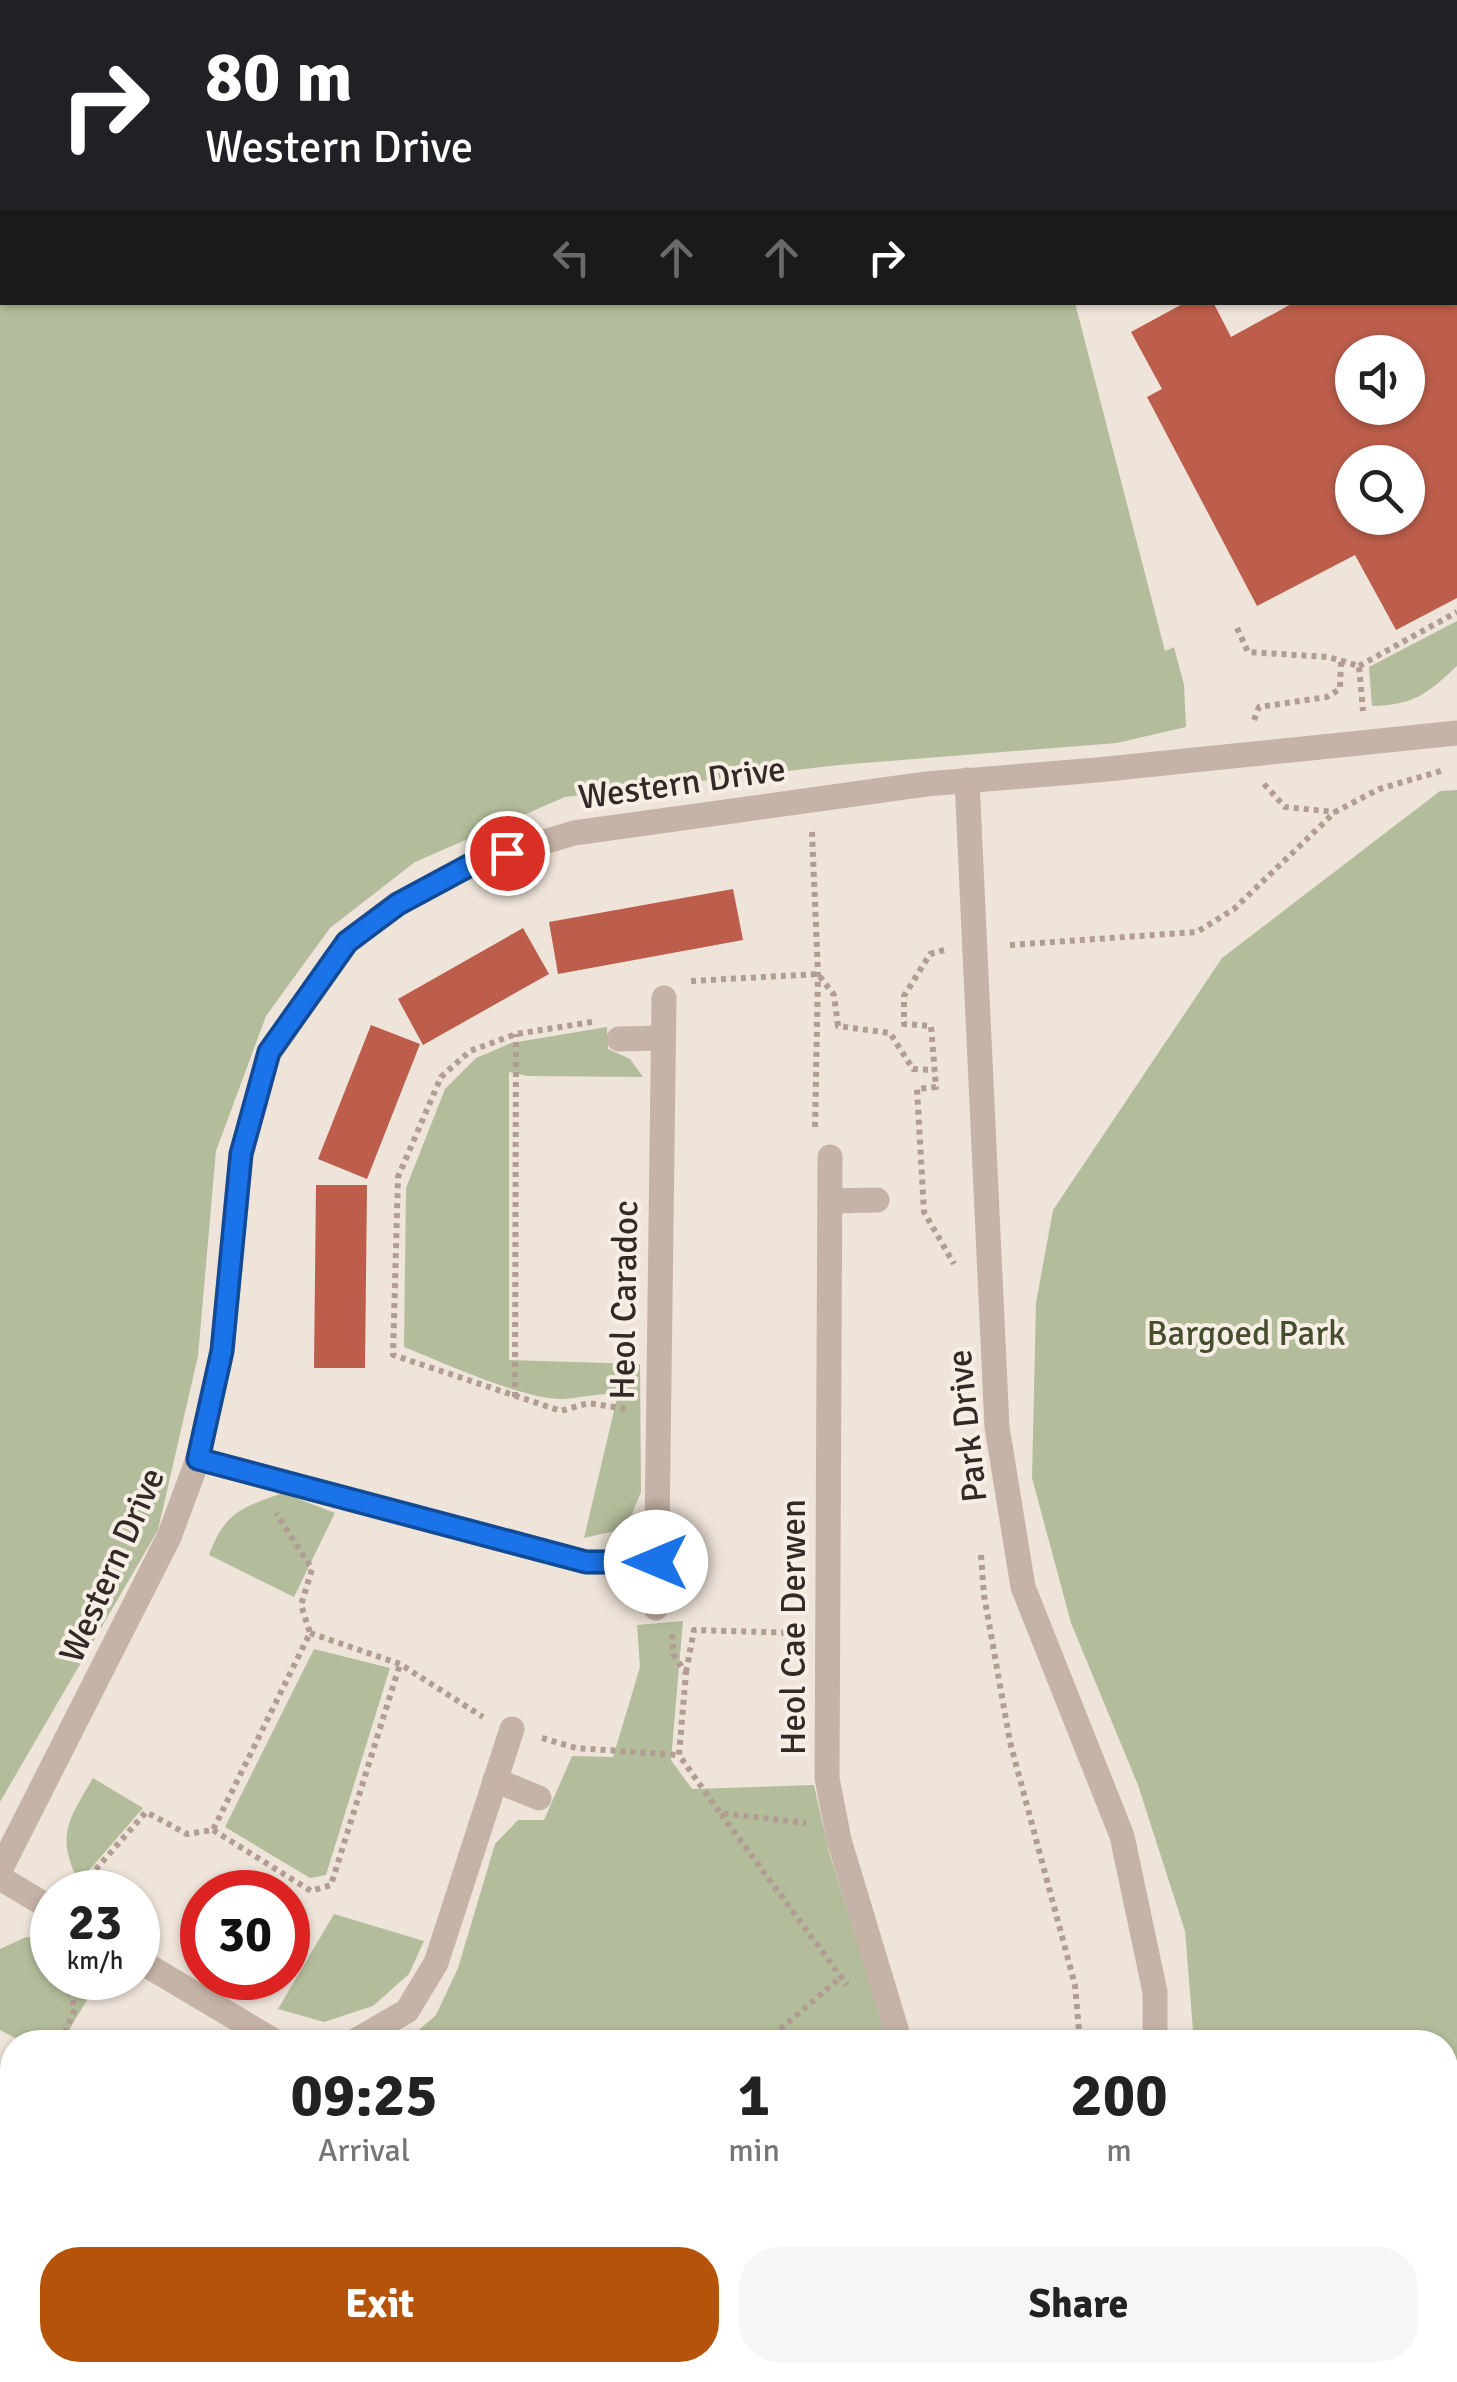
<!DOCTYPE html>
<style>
:root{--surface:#fff;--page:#f6f6f6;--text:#222;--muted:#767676;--accent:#b45309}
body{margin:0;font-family:Signika,sans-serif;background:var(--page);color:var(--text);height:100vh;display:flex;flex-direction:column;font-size:38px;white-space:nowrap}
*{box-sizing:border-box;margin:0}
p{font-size:32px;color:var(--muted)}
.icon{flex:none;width:55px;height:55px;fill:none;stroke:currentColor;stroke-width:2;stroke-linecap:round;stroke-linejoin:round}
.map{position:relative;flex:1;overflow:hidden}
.drawer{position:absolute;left:0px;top:2030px;width:1458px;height:352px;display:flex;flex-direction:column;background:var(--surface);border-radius:40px 40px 0 0;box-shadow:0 2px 8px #0004}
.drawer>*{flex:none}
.top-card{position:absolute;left:0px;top:0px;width:1458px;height:305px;box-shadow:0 2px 8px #0004;background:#202124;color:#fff;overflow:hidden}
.fabs{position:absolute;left:1335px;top:335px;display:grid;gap:20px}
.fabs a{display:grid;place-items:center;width:90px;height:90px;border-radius:50%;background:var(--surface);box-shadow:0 2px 8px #0004;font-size:50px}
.speed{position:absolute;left:30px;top:1870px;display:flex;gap:20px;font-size:50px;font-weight:700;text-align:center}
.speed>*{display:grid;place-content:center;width:130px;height:130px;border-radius:50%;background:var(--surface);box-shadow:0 2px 8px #0004;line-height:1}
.speed small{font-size:25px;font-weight:400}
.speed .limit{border:15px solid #d22;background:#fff;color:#111}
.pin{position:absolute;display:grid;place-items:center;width:85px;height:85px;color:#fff;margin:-42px;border:5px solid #fff;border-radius:50%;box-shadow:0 2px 10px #0007}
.me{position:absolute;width:110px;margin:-55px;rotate:270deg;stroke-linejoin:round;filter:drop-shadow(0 0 8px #0008)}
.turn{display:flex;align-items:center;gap:35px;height:210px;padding:0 40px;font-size:45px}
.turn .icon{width:130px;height:130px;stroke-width:2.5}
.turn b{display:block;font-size:70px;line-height:85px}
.lanes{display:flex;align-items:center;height:95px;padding:0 40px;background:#0003;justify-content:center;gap:50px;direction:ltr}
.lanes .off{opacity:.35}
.eta{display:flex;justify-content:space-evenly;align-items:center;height:170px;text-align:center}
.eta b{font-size:60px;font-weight:700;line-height:70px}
.action{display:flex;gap:20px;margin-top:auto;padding:20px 40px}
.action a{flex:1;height:115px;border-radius:40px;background:var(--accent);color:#fff;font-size:40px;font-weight:700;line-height:115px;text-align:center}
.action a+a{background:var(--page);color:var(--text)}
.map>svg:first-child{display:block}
.green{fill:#b4bd9b}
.building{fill:#bc5e4b;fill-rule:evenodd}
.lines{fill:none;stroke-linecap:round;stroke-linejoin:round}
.path{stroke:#b29d92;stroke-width:6;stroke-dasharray:5 5;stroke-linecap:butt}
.minor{stroke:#c6b3a7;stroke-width:25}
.route-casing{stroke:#114b97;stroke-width:25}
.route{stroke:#1a73e8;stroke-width:18}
.labels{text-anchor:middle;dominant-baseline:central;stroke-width:8;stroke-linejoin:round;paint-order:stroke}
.street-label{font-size:35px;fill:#332a27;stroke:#f7eee6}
.park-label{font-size:35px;fill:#454f2d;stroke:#f7eee6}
</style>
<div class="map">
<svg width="1457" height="2382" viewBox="0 0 1457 2382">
<rect width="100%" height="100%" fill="#efe4da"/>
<g class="green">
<path d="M 0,0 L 997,0 L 998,2 L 2,2 L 2,302 L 1075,303 L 1165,651 L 1174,647 L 1184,685 L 1186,727 L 1117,743 L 839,765 L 565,797 L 415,862 L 330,928 L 266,1016 L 216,1151 L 198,1356 L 158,1530 L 0,1802 Z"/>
<path d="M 1457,621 L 1457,666 C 1427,694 1414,705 1372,706 L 1369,667 Z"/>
<path d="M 1457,790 L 1457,2382 L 1189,2382 L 1189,2370 L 1445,2370 L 1445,2042 L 1194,2042 L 1185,1931 L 1138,1785 L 1071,1623 L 1032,1478 L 1036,1303 L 1053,1210 L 1222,958 L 1440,791 Z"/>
<path d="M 607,1027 L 608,1049 L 630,1059 L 643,1077 L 527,1076 L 509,1072 L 509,1360 L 640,1364 L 641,1492 L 632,1514 L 615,1531 L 584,1538 L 618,1394 C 598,1393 581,1398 563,1399 C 524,1400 442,1362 404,1347 L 406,1188 L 445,1089 L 476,1058 L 511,1043 Z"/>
<path d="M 283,1493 L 335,1513 L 294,1597 L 209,1555 C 224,1513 242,1507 283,1493 Z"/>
<path d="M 683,1621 L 671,1760 L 692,1789 L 814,1785 L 829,1852 L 889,2042 L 405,2042 L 436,2015 L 458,1968 L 495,1844 L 518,1820 L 544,1820 L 572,1756 L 613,1757 L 640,1667 L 637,1625 Z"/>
<path d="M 314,1649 L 390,1668 L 326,1875 L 310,1878 L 225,1827 Z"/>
<path d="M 93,1778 L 143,1808 L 79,1882 C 55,1836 69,1819 93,1778 Z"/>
<path d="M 334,1914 L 424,1941 L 409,1974 L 373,2006 L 324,2022 L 278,2009 Z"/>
<path d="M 26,1937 L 52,1940 L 52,1978 L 100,1978 L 62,2042 L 23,2042 L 0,2030 L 0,1949 Z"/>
<path d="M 241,2370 L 759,2370 L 759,2382 L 237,2382 Z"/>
</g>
<g class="building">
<path d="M 1186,302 L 1213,302 L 1231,337 L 1295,302 L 1457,302 L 1457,598 L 1396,630 L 1355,555 L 1257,606 L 1147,397 L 1162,389 L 1131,332 ZM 1352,352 L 1408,352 L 1408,408 L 1352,408 ZM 1352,462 L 1408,462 L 1408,518 L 1352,518 Z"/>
<path d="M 733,889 L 743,940 L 558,974 L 549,922 Z"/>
<path d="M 523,928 L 549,974 L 423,1045 L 398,999 Z"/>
<path d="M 371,1025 L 420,1044 L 367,1179 L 318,1159 Z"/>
<path d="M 316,1185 L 367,1185 L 365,1368 L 314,1368 Z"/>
</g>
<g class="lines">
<g class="path">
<path d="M 1237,628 L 1248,652 L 1328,657 L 1359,666 L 1363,711"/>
<path d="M 1359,666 L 1457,612"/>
<path d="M 1254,720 L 1259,707 L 1327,697 L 1340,689 L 1341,661"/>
<path d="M 1264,784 L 1285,807 L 1335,812"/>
<path d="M 812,832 L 818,974 L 815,1129"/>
<path d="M 1010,945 L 1197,932 L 1234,909 L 1335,812 L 1379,789 L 1441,771"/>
<path d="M 944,950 L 930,954 L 904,996 L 904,1024 L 931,1026 L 936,1087 L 917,1089 L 924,1212 L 954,1264"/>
<path d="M 691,981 L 818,974 L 834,995 L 838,1026 L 890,1033 L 913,1069 L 934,1070"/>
<path d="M 592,1022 L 516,1034 L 470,1051 L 441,1077 L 398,1177 L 393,1355 L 561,1411 L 588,1403 L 627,1409"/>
<path d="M 515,1397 L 516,1034"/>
<path d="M 981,1555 L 984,1595 L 1010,1742 L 1075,1985 L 1080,2042"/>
<path d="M 310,1633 L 400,1664 L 483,1717"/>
<path d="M 672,1634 L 673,1654 L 686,1673 L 679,1755 L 720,1813 L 806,1823"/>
<path d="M 686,1672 L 694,1630 L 799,1633"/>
<path d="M 542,1738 L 576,1748 L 679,1755"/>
<path d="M 721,1814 L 847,1985"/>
<path d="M 213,1830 L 311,1891 L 331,1885 L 400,1664"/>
<path d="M 76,1892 L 146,1812 L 187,1834 L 213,1830 L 310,1633 L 301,1605 L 312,1569 L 276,1513"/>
<path d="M 61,2042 L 75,2009 L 66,1978"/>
<path d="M 765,2042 L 841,1977"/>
<path d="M 0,2209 L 12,2188"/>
<path d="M 0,2267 L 12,2271"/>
<path d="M 49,2382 L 53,2370"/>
<path d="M 768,2382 L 768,2370"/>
<path d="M 1065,2382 L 1065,2370"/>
</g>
<g class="minor">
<path d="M 967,780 L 997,1427 L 1023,1587 L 1122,1836 L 1155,1992 L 1155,2042"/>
<path d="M 619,1039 L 663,1038"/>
<path d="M 830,1157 L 827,1778 L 839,1840 L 900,2042"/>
<path d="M 830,1201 L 877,1200"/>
<path d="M 198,1459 L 586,1562 L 656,1562"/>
<path d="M 656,1608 L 664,998"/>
<path d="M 495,1780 L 539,1798"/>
<path d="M 0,1870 L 169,1537 L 198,1459 L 222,1351 L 241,1154 L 269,1053 L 347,942 L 397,904 L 474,863 L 574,833 L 926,784 L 1097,770 L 1457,733"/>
<path d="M 0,1878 L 52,1909"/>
<path d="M 138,1960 L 276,2042"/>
<path d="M 353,2042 L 407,2011 L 436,1963 L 512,1729"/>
<path d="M 212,2382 L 216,2370"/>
<path d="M 911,2382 L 911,2370"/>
<path d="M 1154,2382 L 1154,2370"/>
</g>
</g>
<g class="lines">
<defs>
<path id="route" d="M 507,853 L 474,863 L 398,904 L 347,942 L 269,1052 L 241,1154 L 222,1351 L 198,1459 L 586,1562 L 656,1562"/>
</defs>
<use href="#route" class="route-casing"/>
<use href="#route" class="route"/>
</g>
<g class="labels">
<g class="street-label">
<text transform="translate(682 783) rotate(-8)">Western Drive</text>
<text transform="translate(624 1300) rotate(-89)">Heol Caradoc</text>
<text transform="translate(967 1426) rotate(-96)">Park Drive</text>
<text transform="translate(112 1565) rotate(-66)">Western Drive</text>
<text transform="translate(793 1627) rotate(-90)">Heol Cae Derwen</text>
</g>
<g class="park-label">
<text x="1246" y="1333">Bargoed Park</text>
</g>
</g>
</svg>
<div class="fabs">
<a><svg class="icon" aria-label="sound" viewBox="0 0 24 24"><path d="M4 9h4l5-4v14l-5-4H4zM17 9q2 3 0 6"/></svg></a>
<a><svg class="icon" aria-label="search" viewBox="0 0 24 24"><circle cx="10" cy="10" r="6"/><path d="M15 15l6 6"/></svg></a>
</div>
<div class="speed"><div>23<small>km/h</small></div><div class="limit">30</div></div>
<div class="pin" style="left:507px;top:853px;background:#d93025"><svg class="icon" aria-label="arrive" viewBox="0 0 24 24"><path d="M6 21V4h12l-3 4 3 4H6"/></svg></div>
<svg class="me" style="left:656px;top:1562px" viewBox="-20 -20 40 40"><circle r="19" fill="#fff"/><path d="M0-13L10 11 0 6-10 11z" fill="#1a73e8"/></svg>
<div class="top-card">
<div class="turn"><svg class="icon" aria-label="right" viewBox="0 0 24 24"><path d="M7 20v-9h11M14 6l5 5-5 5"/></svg><div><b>80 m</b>Western Drive</div></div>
<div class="lanes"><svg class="icon off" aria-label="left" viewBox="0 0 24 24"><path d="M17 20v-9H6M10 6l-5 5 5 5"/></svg><svg class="icon off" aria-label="ahead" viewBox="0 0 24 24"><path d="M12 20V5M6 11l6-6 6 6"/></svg><svg class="icon off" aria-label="ahead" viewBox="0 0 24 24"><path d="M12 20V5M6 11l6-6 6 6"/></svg><svg class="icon" aria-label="right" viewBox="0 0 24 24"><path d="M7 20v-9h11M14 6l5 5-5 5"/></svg></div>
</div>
<section class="drawer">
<div class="eta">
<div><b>09:25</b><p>Arrival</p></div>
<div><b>1</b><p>min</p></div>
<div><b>200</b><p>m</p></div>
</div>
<div class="action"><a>Exit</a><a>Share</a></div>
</section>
</div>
